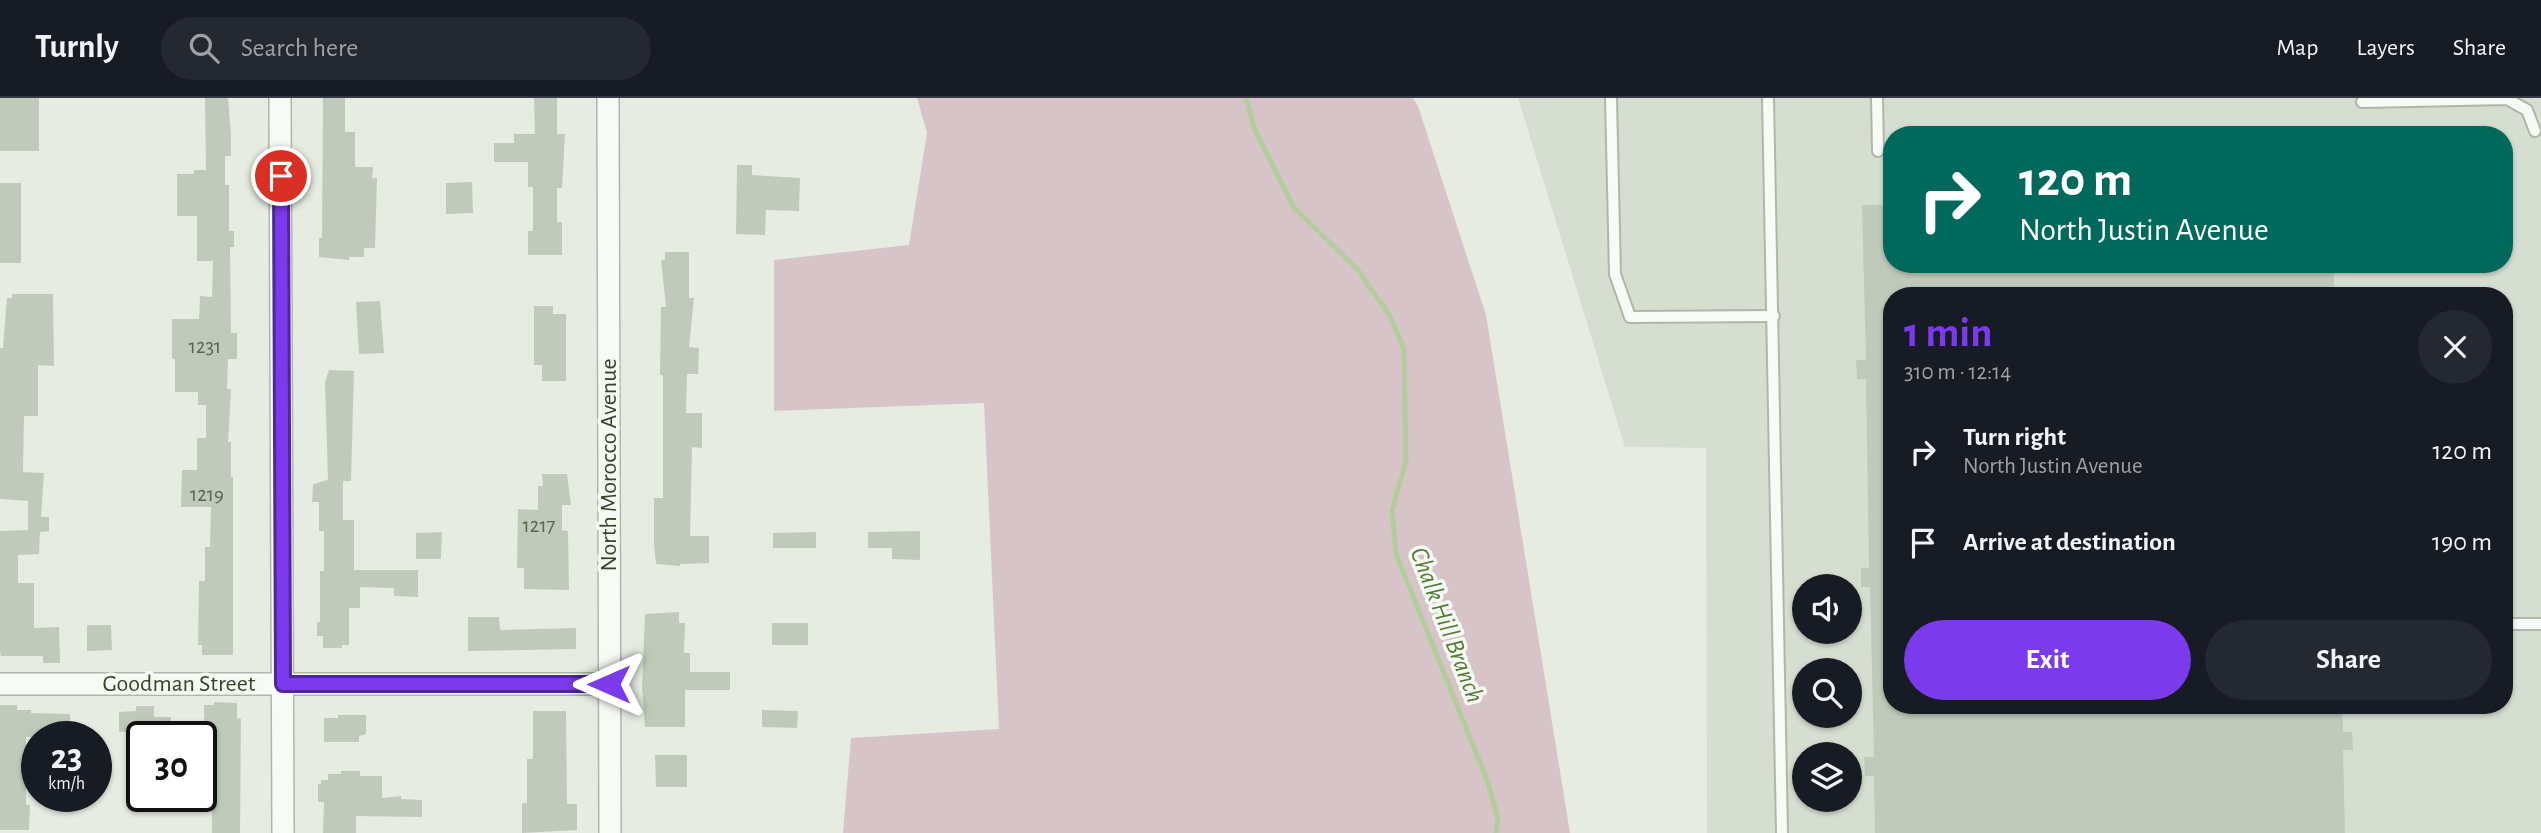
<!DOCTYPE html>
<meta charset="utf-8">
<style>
:root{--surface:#171b24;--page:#242831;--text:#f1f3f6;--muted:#9ea1a6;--line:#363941;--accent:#7c3aed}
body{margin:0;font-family:"Alegreya Sans",sans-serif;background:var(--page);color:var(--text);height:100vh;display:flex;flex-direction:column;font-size:26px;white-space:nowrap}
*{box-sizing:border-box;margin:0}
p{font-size:23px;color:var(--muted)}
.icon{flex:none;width:38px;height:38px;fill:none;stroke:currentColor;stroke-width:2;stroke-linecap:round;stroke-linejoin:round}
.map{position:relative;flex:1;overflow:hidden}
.side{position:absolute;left:1883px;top:189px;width:630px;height:427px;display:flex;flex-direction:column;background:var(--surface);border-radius:28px;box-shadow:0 2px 5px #0004}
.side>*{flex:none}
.top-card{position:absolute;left:1883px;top:28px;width:630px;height:147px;border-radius:28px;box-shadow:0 2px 5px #0004;background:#00695c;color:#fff;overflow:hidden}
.controls{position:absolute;left:1792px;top:476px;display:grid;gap:14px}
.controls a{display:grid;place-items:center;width:70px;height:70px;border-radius:50%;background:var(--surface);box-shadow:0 2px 5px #0004;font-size:35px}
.speed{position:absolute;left:21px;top:623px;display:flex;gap:14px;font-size:35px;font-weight:700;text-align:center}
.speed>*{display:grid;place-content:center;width:91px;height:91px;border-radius:50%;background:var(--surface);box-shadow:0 2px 5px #0004;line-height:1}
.speed small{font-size:18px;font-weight:400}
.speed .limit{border:4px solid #111;border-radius:10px;background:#fff;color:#111}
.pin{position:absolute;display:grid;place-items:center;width:60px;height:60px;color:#fff;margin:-30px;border:4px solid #fff;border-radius:50%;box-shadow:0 2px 7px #0007}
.me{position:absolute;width:77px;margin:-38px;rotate:270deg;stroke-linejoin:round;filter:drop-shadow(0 0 5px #0008)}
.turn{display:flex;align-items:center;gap:24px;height:147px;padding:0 21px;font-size:32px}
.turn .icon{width:91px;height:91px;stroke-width:2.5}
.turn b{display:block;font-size:49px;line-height:60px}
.round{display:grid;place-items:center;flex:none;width:74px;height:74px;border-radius:37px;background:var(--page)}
.head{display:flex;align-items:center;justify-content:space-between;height:119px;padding:0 21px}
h1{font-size:42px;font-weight:700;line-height:52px;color:var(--accent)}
.button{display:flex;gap:14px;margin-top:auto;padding:14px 21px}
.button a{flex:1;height:80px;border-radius:42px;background:var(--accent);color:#fff;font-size:28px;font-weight:700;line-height:80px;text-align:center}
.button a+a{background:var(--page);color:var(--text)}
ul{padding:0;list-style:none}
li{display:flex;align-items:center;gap:21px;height:91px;padding:0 21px}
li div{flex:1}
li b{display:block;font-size:26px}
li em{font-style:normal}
header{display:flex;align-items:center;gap:42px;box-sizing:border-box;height:98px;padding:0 35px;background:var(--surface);border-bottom:2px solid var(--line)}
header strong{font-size:33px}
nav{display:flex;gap:38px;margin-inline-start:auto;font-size:24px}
.search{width:490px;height:63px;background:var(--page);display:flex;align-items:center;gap:18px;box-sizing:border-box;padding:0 24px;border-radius:38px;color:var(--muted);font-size:26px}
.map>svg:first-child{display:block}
.built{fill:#d6ded1;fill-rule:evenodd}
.green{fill:#d6c4c9}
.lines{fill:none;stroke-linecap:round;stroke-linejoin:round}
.stream{stroke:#b4cd9d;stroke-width:5}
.building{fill:#c0caba}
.lane-casing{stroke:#aeb7a8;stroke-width:14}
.street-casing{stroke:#aeb7a8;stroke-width:24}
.lane{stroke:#f8faf6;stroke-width:10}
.street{stroke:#f8faf6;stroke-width:21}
.route-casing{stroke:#51269a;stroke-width:18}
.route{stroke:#7c3aed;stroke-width:12}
.labels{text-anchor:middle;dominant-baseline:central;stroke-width:7;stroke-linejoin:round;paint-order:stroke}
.number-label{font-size:21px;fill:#57664e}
.street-label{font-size:24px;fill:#34452a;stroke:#f6f9f3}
.water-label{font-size:26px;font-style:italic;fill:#527c31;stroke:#f6f9f3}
</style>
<header>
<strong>Turnly</strong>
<div class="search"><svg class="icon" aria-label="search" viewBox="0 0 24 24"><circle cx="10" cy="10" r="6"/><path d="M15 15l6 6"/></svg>Search here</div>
<nav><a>Map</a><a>Layers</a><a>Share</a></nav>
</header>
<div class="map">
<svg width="2541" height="735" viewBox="0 0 2541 735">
<rect width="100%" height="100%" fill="#e7ece3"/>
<path class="built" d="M 1518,0 L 2541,0 L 2541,735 L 1707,735 L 1706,350 L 1625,349 ZM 1892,37 L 2504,37 L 2504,166 L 1892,166 ZM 1892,198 L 2504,198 L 2504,607 L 1892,607 ZM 1804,488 L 1850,488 L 1850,534 L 1804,534 ZM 1804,572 L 1850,572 L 1850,618 L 1804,618 ZM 1804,656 L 1850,656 L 1850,702 L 1804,702 Z"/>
<path class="green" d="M 917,0 L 1413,0 L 1418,8 L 1486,217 L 1570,735 L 843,735 L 851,640 L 999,631 L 984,305 L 774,313 L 774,162 L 909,147 L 927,35 Z"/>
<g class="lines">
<path class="stream" d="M 1246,0 L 1254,30 L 1294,110 L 1357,171 L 1390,218 L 1404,251 L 1406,363 L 1392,413 L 1396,456 L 1487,682 L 1498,720 L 1496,735"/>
</g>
<g class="building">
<rect x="0" y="0" width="39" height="53"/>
<path d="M 205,0 L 228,0 L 231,36 L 231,58 L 225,58 L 225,87 L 229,87 L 229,133 L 234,133 L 234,149 L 230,149 L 231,235 L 237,235 L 237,261 L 228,261 L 227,291 L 231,291 L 228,344 L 231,344 L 231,379 L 233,379 L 233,557 L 202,557 L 202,547 L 198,547 L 199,483 L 205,483 L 205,449 L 210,449 L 211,409 L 181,409 L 182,372 L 197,372 L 197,340 L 206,340 L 206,307 L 198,307 L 198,294 L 175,294 L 175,261 L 172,261 L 172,221 L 199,221 L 200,198 L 212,199 L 213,163 L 197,163 L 197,118 L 177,118 L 177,76 L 194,76 L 194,72 L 206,72 Z"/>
<path d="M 323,0 L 345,0 L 345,34 L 355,34 L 355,69 L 373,69 L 372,80 L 377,80 L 375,150 L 364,150 L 364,159 L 349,159 L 349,162 L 319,159 L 319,140 L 322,140 Z"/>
<path d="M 534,0 L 557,0 L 557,36 L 565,36 L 562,90 L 557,90 L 557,124 L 562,124 L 562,157 L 528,157 L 528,133 L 533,133 L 533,89 L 528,89 L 528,64 L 494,64 L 494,45 L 514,45 L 514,36 L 535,36 Z"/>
<path d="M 737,67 L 752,67 L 752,77 L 800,80 L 799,113 L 766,112 L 765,137 L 736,136 Z"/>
<path d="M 472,84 L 473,115 L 446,116 L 446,85 Z"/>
<rect x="0" y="85" width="21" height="80"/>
<path d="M 1862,107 L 1892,107 L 1892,166 L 2334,166 L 2334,198 L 1892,198 L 1892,607 L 2342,607 L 2343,634 L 2352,634 L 2353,652 L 2343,652 L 2345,735 L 1875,735 L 1874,678 L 1865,678 L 1864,659 L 1874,659 L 1870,489 L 1861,489 L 1861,470 L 1869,470 L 1866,281 L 1857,281 L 1856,262 L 1866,262 Z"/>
<path d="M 665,154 L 689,154 L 689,200 L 694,200 L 689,249 L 699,250 L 698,276 L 687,276 L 686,315 L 702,315 L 702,350 L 692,349 L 690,438 L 709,438 L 709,465 L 680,466 L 680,468 L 656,466 L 654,446 L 654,400 L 663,400 L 663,277 L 660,277 L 661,209 L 666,209 L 661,162 L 665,162 Z"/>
<path d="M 12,196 L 53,196 L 54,268 L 38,267 L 38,318 L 24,318 L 23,374 L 44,375 L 41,419 L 49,419 L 49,433 L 40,434 L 39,456 L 18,457 L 18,485 L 34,485 L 34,530 L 59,529 L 60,565 L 43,565 L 43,558 L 1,558 L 0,553 L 0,433 L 28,432 L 28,403 L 0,401 L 0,250 L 3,250 L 7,200 L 12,200 Z"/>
<path d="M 380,203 L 384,255 L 359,256 L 356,204 Z"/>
<path d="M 534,208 L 553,208 L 553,216 L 566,216 L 566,283 L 542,283 L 542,267 L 534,267 Z"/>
<path d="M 329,272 L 354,273 L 351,383 L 343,383 L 343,422 L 354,422 L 354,472 L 418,472 L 418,499 L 394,498 L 394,490 L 360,489 L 360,510 L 349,510 L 349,547 L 342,547 L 342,550 L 323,550 L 323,538 L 317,538 L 317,524 L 320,524 L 320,473 L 324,473 L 324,433 L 319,433 L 319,404 L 312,404 L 313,386 L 328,382 L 325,284 Z"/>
<path d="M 542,376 L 567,376 L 571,407 L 562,407 L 562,432 L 568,433 L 569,492 L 524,491 L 524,470 L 517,470 L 518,411 L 538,412 L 538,388 L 543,388 Z"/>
<path d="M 920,433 L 920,462 L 892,461 L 892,450 L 868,450 L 868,434 Z"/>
<path d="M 442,434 L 441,461 L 416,461 L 416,435 Z"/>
<path d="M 816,434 L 816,450 L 773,450 L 773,435 Z"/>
<path d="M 679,514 L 679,525 L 685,525 L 684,555 L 690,555 L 690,574 L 730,574 L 730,592 L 685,592 L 685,629 L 645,629 L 642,589 L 645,516 Z"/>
<path d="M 468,519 L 499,519 L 500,532 L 576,530 L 576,551 L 468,553 Z"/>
<rect x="772" y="525" width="36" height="22"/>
<path d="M 87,527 L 111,527 L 112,552 L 87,553 Z"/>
<path d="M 214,604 L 237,605 L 237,620 L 241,621 L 240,735 L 212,735 L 212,710 L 205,710 L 205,673 L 201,673 L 201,657 L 205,657 L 204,607 L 214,607 Z"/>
<path d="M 0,607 L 17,607 L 17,612 L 31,612 L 31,615 L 70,616 L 70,639 L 26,639 L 26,707 L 30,707 L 29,732 L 0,732 Z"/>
<path d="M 136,608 L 154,608 L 154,619 L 171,619 L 171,639 L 128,640 L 128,634 L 119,634 L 119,614 L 136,613 Z"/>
<path d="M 762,612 L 798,613 L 797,630 L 762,629 Z"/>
<path d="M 533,613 L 566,613 L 567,706 L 577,706 L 577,732 L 522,735 L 522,705 L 527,705 L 527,661 L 533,661 Z"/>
<path d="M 338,617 L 366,617 L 366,636 L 359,638 L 359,644 L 324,644 L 324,620 L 338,620 Z"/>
<path d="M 655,657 L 687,657 L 687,689 L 656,689 Z"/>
<path d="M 341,673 L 360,673 L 360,678 L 382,678 L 382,700 L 401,698 L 401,701 L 422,702 L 422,719 L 356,718 L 356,735 L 323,735 L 324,704 L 318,704 L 318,686 L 321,686 L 321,682 L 328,682 L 328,676 L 341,676 Z"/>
</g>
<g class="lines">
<defs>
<g id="lane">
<path d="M 1611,0 L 1615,176 L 1630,219 L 1774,218"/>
<path d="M 1768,0 L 1782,735"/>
<path d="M 1877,0 L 1878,53"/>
<path d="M 2362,4 L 2507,1 L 2527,12 L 2535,33"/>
<path d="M 2504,526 L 2541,526"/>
</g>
<g id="street">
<path d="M 280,0 L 283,735"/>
<path d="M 608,0 L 610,735"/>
<path d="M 0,586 L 609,586"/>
</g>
</defs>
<use href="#lane" class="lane-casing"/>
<use href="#street" class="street-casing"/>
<use href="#lane" class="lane"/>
<use href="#street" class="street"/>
</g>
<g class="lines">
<defs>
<path id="route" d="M 281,78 L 283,586 L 609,586"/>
</defs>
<use href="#route" class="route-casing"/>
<use href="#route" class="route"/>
</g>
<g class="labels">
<g class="number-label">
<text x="205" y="248">1231</text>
<text x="207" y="396">1219</text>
<text x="539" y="427">1217</text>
</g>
<g class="street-label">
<text transform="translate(609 367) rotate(-90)">North Morocco Avenue</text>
<text x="179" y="586">Goodman Street</text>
</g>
<g class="water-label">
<text transform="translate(1447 527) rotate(69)">Chalk Hill Branch</text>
</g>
</g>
</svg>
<div class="controls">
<a><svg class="icon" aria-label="sound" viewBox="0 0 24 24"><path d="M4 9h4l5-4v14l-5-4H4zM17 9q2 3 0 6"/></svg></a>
<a><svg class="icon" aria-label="search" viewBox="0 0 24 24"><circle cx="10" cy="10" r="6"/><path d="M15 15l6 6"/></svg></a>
<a><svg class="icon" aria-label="layers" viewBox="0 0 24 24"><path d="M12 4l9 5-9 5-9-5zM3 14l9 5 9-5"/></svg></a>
</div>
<div class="speed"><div>23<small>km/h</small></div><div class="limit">30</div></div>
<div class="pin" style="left:281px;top:78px;background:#d93025"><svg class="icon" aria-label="arrive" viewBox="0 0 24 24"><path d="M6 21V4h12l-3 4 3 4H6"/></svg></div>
<svg class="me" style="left:609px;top:586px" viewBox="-20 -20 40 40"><path d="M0-17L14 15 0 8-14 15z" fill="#7c3aed" stroke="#fff" stroke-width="4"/></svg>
<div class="top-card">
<div class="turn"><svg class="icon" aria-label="right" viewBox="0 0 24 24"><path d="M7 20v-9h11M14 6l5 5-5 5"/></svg><div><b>120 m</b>North Justin Avenue</div></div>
</div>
<section class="side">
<div class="head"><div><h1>1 min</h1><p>310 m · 12:14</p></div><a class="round"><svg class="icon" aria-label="close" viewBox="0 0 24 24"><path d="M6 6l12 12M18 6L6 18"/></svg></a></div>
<ul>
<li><svg class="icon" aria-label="right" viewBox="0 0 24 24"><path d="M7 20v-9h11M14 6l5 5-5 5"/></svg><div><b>Turn right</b><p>North Justin Avenue</p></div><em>120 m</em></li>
<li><svg class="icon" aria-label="arrive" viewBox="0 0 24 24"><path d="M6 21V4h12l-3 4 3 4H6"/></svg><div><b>Arrive at destination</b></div><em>190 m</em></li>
</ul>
<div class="button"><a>Exit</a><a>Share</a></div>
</section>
</div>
